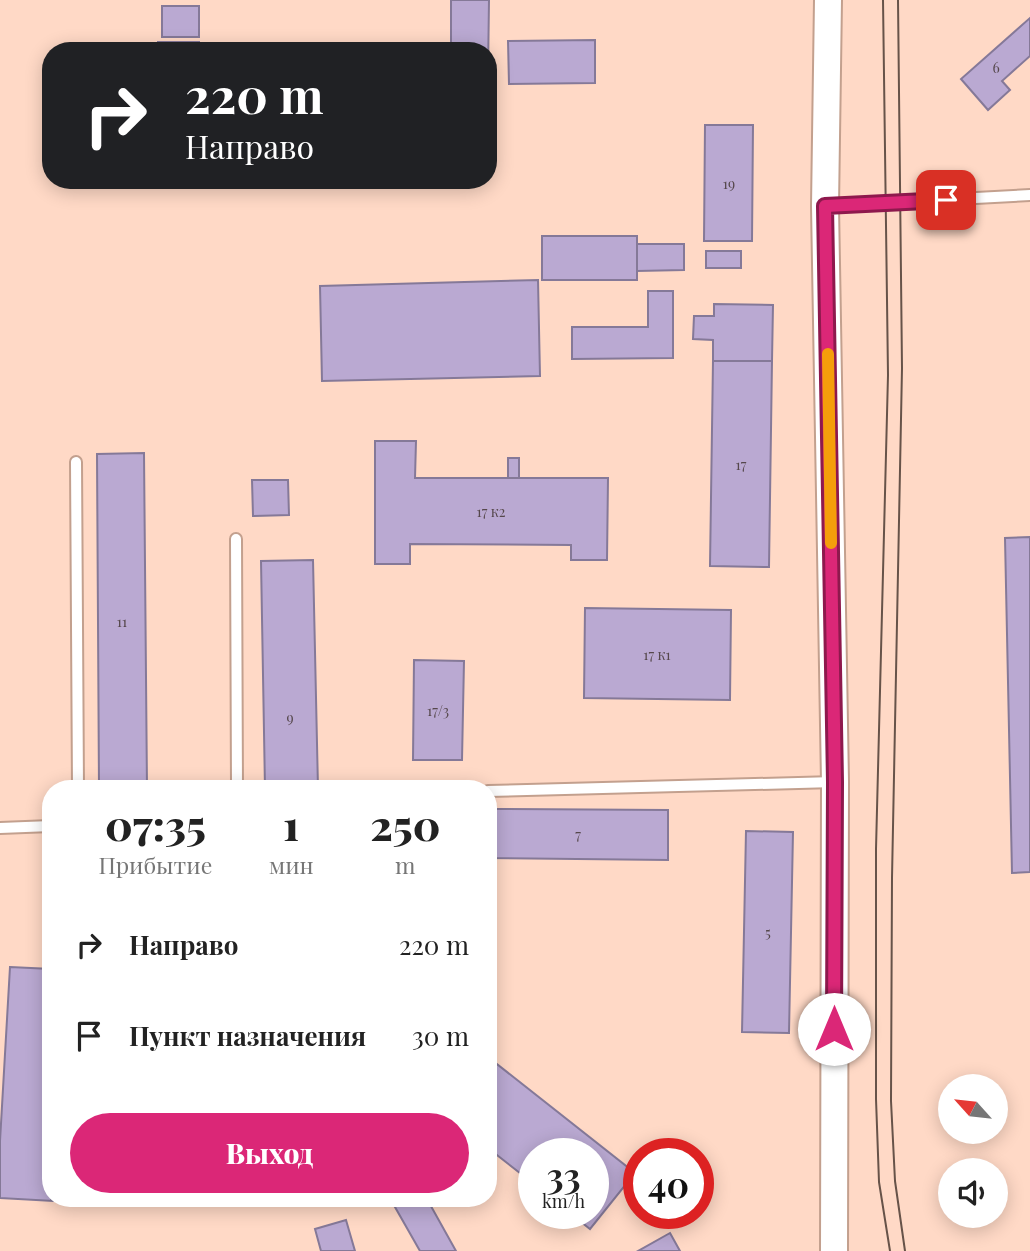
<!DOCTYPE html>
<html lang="ru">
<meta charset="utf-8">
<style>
:root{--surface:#fff;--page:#f2f2f2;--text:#222;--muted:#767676;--accent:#db2777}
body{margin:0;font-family:"Playfair Display",serif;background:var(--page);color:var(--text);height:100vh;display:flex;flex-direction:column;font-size:26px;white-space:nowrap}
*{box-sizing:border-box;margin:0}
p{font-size:23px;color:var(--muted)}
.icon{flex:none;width:38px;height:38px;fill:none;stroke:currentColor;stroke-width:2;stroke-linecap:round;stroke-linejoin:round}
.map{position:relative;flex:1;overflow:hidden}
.drawer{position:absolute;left:42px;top:780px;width:455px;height:427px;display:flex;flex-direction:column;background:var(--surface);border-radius:28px;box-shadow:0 4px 18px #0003}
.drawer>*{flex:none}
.hud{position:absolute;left:42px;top:42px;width:455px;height:147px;border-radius:28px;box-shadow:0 4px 18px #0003;background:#202124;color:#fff;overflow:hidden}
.needle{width:46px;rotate:297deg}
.buttons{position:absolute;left:938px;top:1074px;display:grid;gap:14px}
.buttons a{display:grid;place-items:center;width:70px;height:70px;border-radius:50%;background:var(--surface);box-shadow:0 4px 18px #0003;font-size:35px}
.speed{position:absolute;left:518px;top:1138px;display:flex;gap:14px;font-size:35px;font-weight:700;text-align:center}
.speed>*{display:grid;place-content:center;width:91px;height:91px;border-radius:50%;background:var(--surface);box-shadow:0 4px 18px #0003;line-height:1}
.speed small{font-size:18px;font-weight:400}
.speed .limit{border:10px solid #d22;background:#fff;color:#111}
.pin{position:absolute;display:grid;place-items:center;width:60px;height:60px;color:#fff;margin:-30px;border-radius:14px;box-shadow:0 4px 10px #0006}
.me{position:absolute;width:77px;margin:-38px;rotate:0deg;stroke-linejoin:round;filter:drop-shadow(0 0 5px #0008)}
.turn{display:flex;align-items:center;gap:24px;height:147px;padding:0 28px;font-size:32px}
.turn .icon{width:91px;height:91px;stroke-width:2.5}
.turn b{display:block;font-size:49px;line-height:60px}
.eta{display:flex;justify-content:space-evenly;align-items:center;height:119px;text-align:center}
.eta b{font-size:42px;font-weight:800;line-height:49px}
.action{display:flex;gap:14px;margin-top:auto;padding:14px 28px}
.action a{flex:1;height:80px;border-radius:42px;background:var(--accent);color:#fff;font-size:28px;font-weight:800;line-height:80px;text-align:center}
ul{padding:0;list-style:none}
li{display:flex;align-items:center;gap:21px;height:91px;padding:0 28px}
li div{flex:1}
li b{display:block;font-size:26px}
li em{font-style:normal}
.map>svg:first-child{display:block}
.building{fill:#baa9d2;stroke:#857998;stroke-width:2}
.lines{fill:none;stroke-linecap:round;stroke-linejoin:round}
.service-casing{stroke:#c3a08e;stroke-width:14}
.tertiary-casing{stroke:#c3a08e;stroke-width:30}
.service{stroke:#fff;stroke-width:10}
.tertiary{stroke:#fff;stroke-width:26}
.tram{stroke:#675349;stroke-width:2}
.route-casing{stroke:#8e194d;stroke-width:18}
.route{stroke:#db2777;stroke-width:12}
.slow{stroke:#f59e0b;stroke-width:12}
.labels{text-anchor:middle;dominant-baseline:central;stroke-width:6;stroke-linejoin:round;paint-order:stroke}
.number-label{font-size:14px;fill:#56484c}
</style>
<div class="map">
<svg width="1030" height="1251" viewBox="0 0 1030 1251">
<rect width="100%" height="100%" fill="#ffd9c6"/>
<g class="building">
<path d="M 451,0 L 489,0 L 488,75 L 488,51 L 451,51 Z"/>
<rect x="162" y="6" width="37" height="31"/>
<path d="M 1030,18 L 1030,56 L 1002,81 L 1010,90 L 988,110 L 961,79 Z"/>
<path d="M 595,40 L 595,83 L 509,84 L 508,41 Z"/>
<rect x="158" y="42" width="41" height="9"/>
<path d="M 705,125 L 753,125 L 752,241 L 704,241 Z"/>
<rect x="542" y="236" width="95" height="44"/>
<path d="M 637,244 L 684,244 L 684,270 L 637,271 Z"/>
<rect x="706" y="251" width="35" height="17"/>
<path d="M 538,280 L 540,376 L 322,381 L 320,286 Z"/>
<path d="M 648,291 L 673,291 L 673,358 L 572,359 L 572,327 L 648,327 Z"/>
<path d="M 714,304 L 773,305 L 772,361 L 713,361 L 713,340 L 693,339 L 694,316 L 714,316 Z"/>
<path d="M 713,361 L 772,361 L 769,567 L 710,566 Z"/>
<path d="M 375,441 L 416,441 L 415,478 L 608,478 L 607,560 L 571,560 L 571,545 L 410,544 L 410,564 L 375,564 Z"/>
<path d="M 144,453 L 147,789 L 99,789 L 97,454 Z"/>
<rect x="508" y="458" width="11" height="20"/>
<path d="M 252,480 L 288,480 L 289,515 L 253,516 Z"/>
<path d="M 1030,537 L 1030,872 L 1012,873 L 1005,538 Z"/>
<path d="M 313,560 L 318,789 L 265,789 L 261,561 Z"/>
<path d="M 585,608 L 731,610 L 730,700 L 584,698 Z"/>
<path d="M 414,660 L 464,661 L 462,760 L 413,760 Z"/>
<path d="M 488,809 L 668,810 L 668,860 L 488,858 Z"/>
<path d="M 746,831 L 793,832 L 789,1033 L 742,1032 Z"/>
<path d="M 10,967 L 51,969 L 51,1199 L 107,1199 L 107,1204 L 0,1198 L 0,1141 Z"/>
<path d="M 488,1057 L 635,1173 L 590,1229 L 570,1213 L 593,1213 L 593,1153 L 534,1153 L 534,1184 L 488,1148 Z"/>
<path d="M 409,1199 L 427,1199 L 456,1251 L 420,1251 L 395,1207 Z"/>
<path d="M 346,1220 L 355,1251 L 321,1251 L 315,1229 Z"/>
<path d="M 670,1233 L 680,1251 L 638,1251 Z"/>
</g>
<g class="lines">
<defs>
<g id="service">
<path d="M 825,206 L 1030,195"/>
<path d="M 76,462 L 78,789"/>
<path d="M 236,539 L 237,789"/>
<path d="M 488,791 L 835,782"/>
<path d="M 0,828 L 51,826"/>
</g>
<path id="tertiary" d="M 828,0 L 825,206 L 835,782 L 834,1251"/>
</defs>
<use href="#service" class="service-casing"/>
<use href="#tertiary" class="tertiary-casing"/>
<use href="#service" class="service"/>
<use href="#tertiary" class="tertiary"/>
<g class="tram">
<path d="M 883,0 L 888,375 L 876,849 L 876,1099 L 879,1182 L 890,1251"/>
<path d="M 898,0 L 902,368 L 892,878 L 891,1101 L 895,1181 L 905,1251"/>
</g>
</g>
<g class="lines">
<defs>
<path id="route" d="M 834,1029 L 835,782 L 825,206 L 946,200"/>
</defs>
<use href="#route" class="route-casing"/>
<use href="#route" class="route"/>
<path class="slow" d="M 828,354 L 831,543"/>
</g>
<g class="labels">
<g class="number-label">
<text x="996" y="67">6</text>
<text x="729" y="183">19</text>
<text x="741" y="464">17</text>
<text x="491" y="511">17 к2</text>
<text x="122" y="621">11</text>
<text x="657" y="654">17 к1</text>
<text x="438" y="710">17/3</text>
<text x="290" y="717">9</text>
<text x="578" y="834">7</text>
<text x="768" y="932">5</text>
</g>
</g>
</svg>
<div class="buttons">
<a><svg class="needle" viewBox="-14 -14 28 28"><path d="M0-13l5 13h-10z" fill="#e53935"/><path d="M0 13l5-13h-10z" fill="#767676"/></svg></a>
<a><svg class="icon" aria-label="sound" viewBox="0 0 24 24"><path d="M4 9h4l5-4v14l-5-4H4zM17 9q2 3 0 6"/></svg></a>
</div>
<div class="speed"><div>33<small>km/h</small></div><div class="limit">40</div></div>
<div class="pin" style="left:946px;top:200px;background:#d93025"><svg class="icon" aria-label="arrive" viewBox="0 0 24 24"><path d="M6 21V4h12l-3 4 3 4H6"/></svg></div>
<svg class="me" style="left:834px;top:1029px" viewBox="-20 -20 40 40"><circle r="19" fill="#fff"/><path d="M0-13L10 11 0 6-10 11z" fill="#db2777"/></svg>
<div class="hud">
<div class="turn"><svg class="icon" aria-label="right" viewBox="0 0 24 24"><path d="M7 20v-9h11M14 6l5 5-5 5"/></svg><div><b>220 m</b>Направо</div></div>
</div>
<section class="drawer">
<div class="eta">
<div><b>07:35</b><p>Прибытие</p></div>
<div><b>1</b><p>мин</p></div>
<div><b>250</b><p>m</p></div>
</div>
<ul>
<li><svg class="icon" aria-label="right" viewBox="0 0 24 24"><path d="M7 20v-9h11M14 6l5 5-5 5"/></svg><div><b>Направо</b></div><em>220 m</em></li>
<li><svg class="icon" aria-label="arrive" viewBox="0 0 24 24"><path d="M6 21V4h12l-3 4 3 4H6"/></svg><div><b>Пункт назначения</b></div><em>30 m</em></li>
</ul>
<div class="action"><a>Выход</a></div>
</section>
</div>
